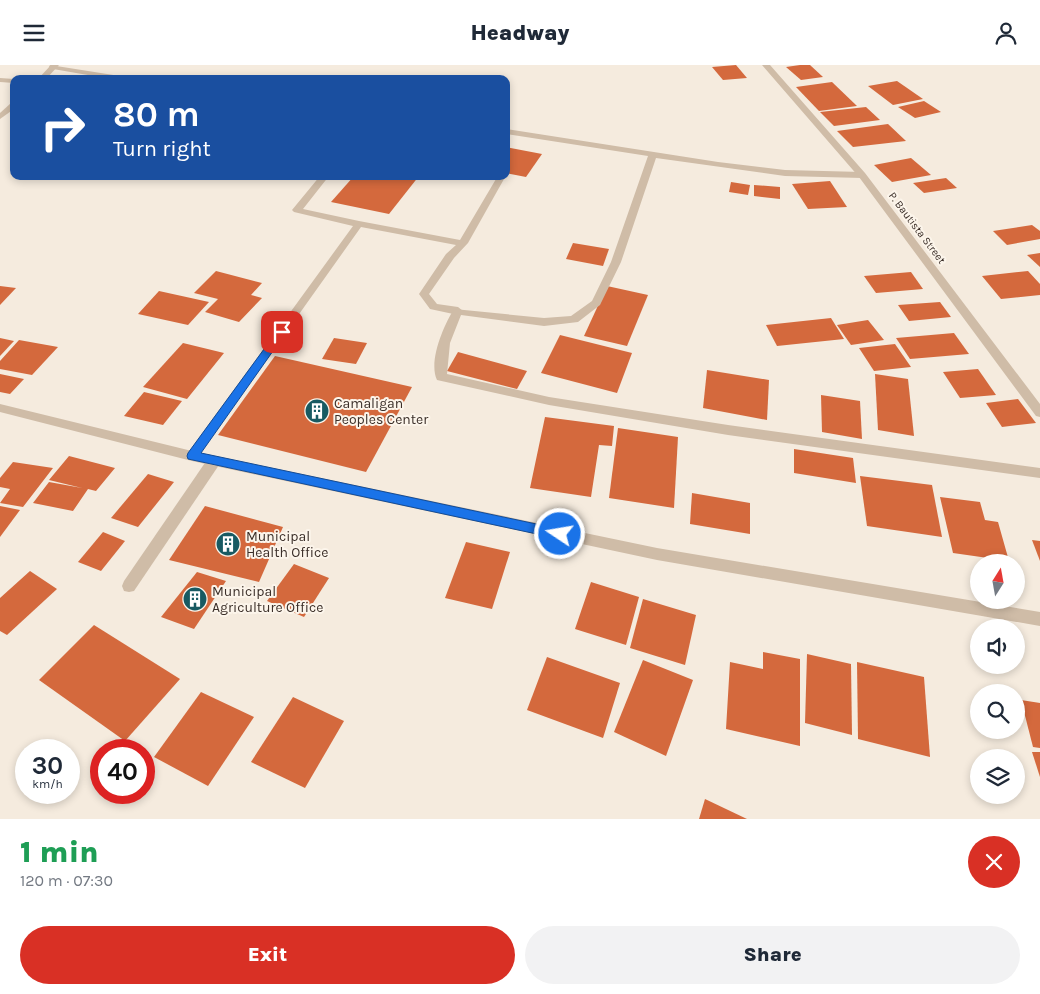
<!DOCTYPE html>
<meta charset="utf-8">
<style>
:root{--surface:#fff;--page:#f2f2f3;--text:#1f2937;--muted:#747a83;--accent:#d93025}
body{margin:0;font-family:Karla,sans-serif;background:var(--page);color:var(--text);height:100vh;display:flex;flex-direction:column;font-size:19px;white-space:nowrap}
*{box-sizing:border-box;margin:0}
p{font-size:16px;color:var(--muted)}
.icon{flex:none;width:28px;height:28px;fill:none;stroke:currentColor;stroke-width:2;stroke-linecap:round;stroke-linejoin:round}
.map{position:relative;height:754px;overflow:hidden}
.panel{display:flex;flex-direction:column;background:var(--surface);flex:1}
.panel>*{flex:none}
.guide{position:absolute;left:10px;top:10px;width:500px;height:105px;border-radius:10px;box-shadow:0 2px 8px #0003;background:#1a4fa0;color:#fff;overflow:hidden}
.needle{width:32px;rotate:11deg}
.controls{position:absolute;left:970px;top:489px;display:grid;gap:10px}
.controls a{display:grid;place-items:center;width:55px;height:55px;border-radius:50%;background:var(--surface);box-shadow:0 2px 8px #0003;font-size:25px}
.speed{position:absolute;left:15px;top:674px;display:flex;gap:10px;font-size:25px;font-weight:700;text-align:center}
.speed>*{display:grid;place-content:center;width:65px;height:65px;border-radius:50%;background:var(--surface);box-shadow:0 2px 8px #0003;line-height:1}
.speed small{font-size:12px;font-weight:400}
.speed .limit{border:8px solid #d22;background:#fff;color:#111}
.pin{position:absolute;display:grid;place-items:center;width:42px;height:42px;color:#fff;margin:-21px;border-radius:10px;box-shadow:0 2px 8px #0006}
.me{position:absolute;width:55px;margin:-28px;rotate:282deg;stroke-linejoin:round;filter:drop-shadow(0 0 4px #0008)}
.turn{display:flex;align-items:center;gap:18px;height:105px;padding:0 20px;font-size:22px}
.turn .icon{width:65px;height:65px;stroke-width:2.5}
.turn b{display:block;font-size:35px;line-height:42px}
.round{display:grid;place-items:center;flex:none;width:52px;height:52px;border-radius:26px;background:var(--page)}
.summary{display:flex;align-items:center;justify-content:space-between;height:85px;padding:0 20px}
h1{font-size:30px;font-weight:800;line-height:38px;color:#1e9e55}
.primary-button{display:flex;gap:10px;margin-top:auto;padding:10px 20px}
.primary-button a{flex:1;height:58px;border-radius:30px;background:var(--accent);color:#fff;font-size:20px;font-weight:800;line-height:58px;text-align:center}
.primary-button a+a{background:var(--page);color:var(--text)}
header{display:flex;justify-content:space-between;align-items:center;height:65px;padding:0 20px;background:var(--surface);font-size:22px;font-weight:800}
.map>svg:first-child{display:block}
.building{fill:#d4693d}
.lines{fill:none;stroke-linecap:round;stroke-linejoin:round}
.service{fill:#cfbca7;fill-rule:evenodd}
.minor{fill:#cfbca7;fill-rule:evenodd}
.tertiary{fill:#cfbca7;fill-rule:evenodd}
.route{fill:#1a73e8;stroke:#114b97}
.labels{text-anchor:middle;dominant-baseline:central;stroke-width:4;stroke-linejoin:round;paint-order:stroke}
.far-street-label{font-size:11px;fill:#3b2f29;stroke:#fcf5eb}
.poi-label{font-size:14px;fill:#3b2f29;stroke:#fcf5eb;text-anchor:start}
</style>
<header><svg class="icon" aria-label="menu" viewBox="0 0 24 24"><path d="M4 6h16M4 12h16M4 18h16"/></svg>Headway<svg class="icon" aria-label="person" viewBox="0 0 24 24"><circle cx="12" cy="8" r="4"/><path d="M4 21q1-7 8-7t8 7"/></svg></header>
<div class="map">
<svg width="1040" height="754" viewBox="0 0 1040 754">
<rect width="100%" height="100%" fill="#f5ebde"/>
<g class="building">
<path d="M 736,0 L 747,13 L 723,15 L 712,2 Z"/>
<path d="M 800,0 L 810,0 L 823,12 L 801,15 L 786,2 Z"/>
<path d="M 897,16 L 923,34 L 893,40 L 868,21 Z"/>
<path d="M 832,17 L 857,41 L 819,46 L 796,22 Z"/>
<path d="M 924,36 L 941,47 L 915,53 L 898,42 Z"/>
<path d="M 866,42 L 880,55 L 834,61 L 820,47 Z"/>
<path d="M 888,59 L 906,76 L 853,82 L 837,66 Z"/>
<path d="M 506,82 L 542,89 L 526,112 L 506,108 Z"/>
<path d="M 911,93 L 931,110 L 892,117 L 874,100 Z"/>
<path d="M 354,111 L 419,111 L 389,149 L 331,137 Z"/>
<path d="M 946,113 L 957,123 L 924,128 L 913,118 Z"/>
<path d="M 830,116 L 847,142 L 808,144 L 792,119 Z"/>
<path d="M 731,117 L 750,120 L 748,130 L 729,127 Z"/>
<path d="M 754,120 L 780,122 L 780,134 L 754,131 Z"/>
<path d="M 1032,160 L 1040,166 L 1040,174 L 1007,180 L 993,166 Z"/>
<path d="M 573,178 L 609,184 L 603,201 L 566,194 Z"/>
<path d="M 1040,188 L 1040,202 L 1027,190 Z"/>
<path d="M 216,206 L 262,218 L 251,230 L 262,233 L 239,257 L 205,247 L 218,234 L 194,228 Z"/>
<path d="M 1028,206 L 1040,219 L 1040,230 L 1001,234 L 982,211 Z"/>
<path d="M 911,207 L 923,224 L 876,228 L 864,211 Z"/>
<path d="M 0,221 L 16,223 L 0,240 Z"/>
<path d="M 607,221 L 648,230 L 627,281 L 584,271 Z"/>
<path d="M 159,226 L 209,237 L 188,260 L 138,249 Z"/>
<path d="M 940,237 L 951,252 L 909,256 L 898,240 Z"/>
<path d="M 831,253 L 844,274 L 777,281 L 766,260 Z"/>
<path d="M 868,255 L 884,275 L 851,280 L 837,260 Z"/>
<path d="M 954,268 L 969,289 L 910,294 L 896,273 Z"/>
<path d="M 560,270 L 632,288 L 617,328 L 541,308 Z"/>
<path d="M 0,273 L 14,276 L 0,291 Z"/>
<path d="M 334,273 L 367,278 L 356,299 L 322,294 Z"/>
<path d="M 19,275 L 58,282 L 32,310 L 0,304 L 0,296 Z"/>
<path d="M 183,278 L 224,288 L 187,334 L 143,322 Z"/>
<path d="M 895,279 L 911,302 L 874,306 L 859,283 Z"/>
<path d="M 458,287 L 527,306 L 517,324 L 447,306 Z"/>
<path d="M 275,291 L 412,322 L 366,407 L 218,370 Z"/>
<path d="M 978,304 L 996,330 L 960,333 L 943,307 Z"/>
<path d="M 707,305 L 769,315 L 767,355 L 703,343 Z"/>
<path d="M 0,309 L 24,314 L 10,329 L 0,327 Z"/>
<path d="M 875,309 L 908,314 L 914,371 L 878,365 Z"/>
<path d="M 144,327 L 182,336 L 163,360 L 124,351 Z"/>
<path d="M 821,330 L 860,336 L 862,374 L 822,367 Z"/>
<path d="M 1018,334 L 1036,358 L 1002,362 L 986,338 Z"/>
<path d="M 545,352 L 614,361 L 612,381 L 599,380 L 591,432 L 530,423 Z"/>
<path d="M 618,363 L 678,372 L 674,443 L 609,433 Z"/>
<path d="M 794,384 L 853,393 L 856,418 L 794,408 Z"/>
<path d="M 69,391 L 115,403 L 96,426 L 88,424 L 73,446 L 33,438 L 49,417 L 82,423 L 49,415 Z"/>
<path d="M 13,397 L 53,403 L 23,442 L 0,438 L 10,424 L 0,422 L 0,413 Z"/>
<path d="M 148,409 L 174,417 L 138,462 L 111,453 Z"/>
<path d="M 860,411 L 932,420 L 942,472 L 867,461 Z"/>
<path d="M 692,428 L 750,438 L 750,469 L 690,459 Z"/>
<path d="M 940,432 L 980,437 L 985,455 L 998,457 L 1009,496 L 953,488 Z"/>
<path d="M 0,441 L 20,445 L 0,472 Z"/>
<path d="M 205,441 L 283,462 L 259,517 L 169,495 Z"/>
<path d="M 103,467 L 125,476 L 101,506 L 78,497 Z"/>
<path d="M 1032,475 L 1040,476 L 1040,496 Z"/>
<path d="M 466,477 L 510,487 L 492,544 L 445,533 Z"/>
<path d="M 294,499 L 329,513 L 304,552 L 267,536 Z"/>
<path d="M 30,506 L 57,524 L 7,570 L 0,566 L 0,533 Z"/>
<path d="M 197,507 L 226,516 L 194,564 L 161,552 Z"/>
<path d="M 591,517 L 639,532 L 626,580 L 575,564 Z"/>
<path d="M 643,534 L 696,550 L 685,600 L 630,583 Z"/>
<path d="M 94,560 L 180,614 L 125,676 L 39,615 Z"/>
<path d="M 763,587 L 800,594 L 800,681 L 726,664 L 730,597 L 763,604 Z"/>
<path d="M 807,589 L 851,599 L 852,670 L 805,658 Z"/>
<path d="M 547,592 L 620,618 L 603,673 L 527,645 Z"/>
<path d="M 643,595 L 693,615 L 666,691 L 614,667 Z"/>
<path d="M 857,597 L 924,612 L 930,692 L 858,674 Z"/>
<path d="M 201,627 L 254,652 L 208,721 L 154,692 Z"/>
<path d="M 293,632 L 344,656 L 305,723 L 251,697 Z"/>
<path d="M 1021,635 L 1040,638 L 1040,683 L 1033,682 Z"/>
<path d="M 1032,687 L 1040,687 L 1040,712 Z"/>
<path d="M 705,734 L 747,754 L 699,754 Z"/>
</g>
<g class="lines">
<g class="service">
<path d="M 0,13 L 14,14 L 14,18 L 0,17 Z"/>
<path d="M 320,111 L 329,111 L 303,144 L 359,156 L 460,175 L 496,114 L 500,111 L 503,112 L 504,114 L 468,178 L 454,193 L 429,229 L 437,239 L 458,242 L 463,246 L 458,250 L 430,244 L 419,229 L 446,189 L 456,180 L 361,162 L 196,394 L 188,394 L 186,391 L 188,388 L 353,161 L 294,147 L 292,145 Z"/>
<path d="M 214,391 L 219,392 L 220,396 L 219,400 L 134,526 L 129,527 L 124,526 L 122,521 L 124,516 L 209,392 Z"/>
</g>
<g class="minor">
<path d="M 50,0 L 126,12 L 130,14 L 111,14 L 53,4 L 49,2 Z"/>
<path d="M 506,64 L 718,97 L 785,105 L 862,107 L 866,110 L 862,113 L 785,111 L 656,93 L 621,197 L 600,240 L 578,257 L 544,261 L 461,250 L 450,278 L 447,309 L 549,332 L 728,360 L 1040,403 L 1040,413 L 728,370 L 549,340 L 437,315 C 428,296 444,260 454,244 L 544,253 L 571,251 L 592,236 L 611,197 L 648,91 L 506,69 Z"/>
</g>
<g class="tertiary">
<path d="M 51,0 L 59,0 L 46,14 L 38,14 Z"/>
<path d="M 762,0 L 770,0 L 865,108 L 1040,339 L 1040,352 L 1036,351 L 859,112 Z"/>
<path d="M 11,38 L 14,38 L 14,44 L 0,54 L 0,48 Z"/>
<path d="M 0,339 L 192,386 L 657,483 L 1040,547 L 1040,561 L 657,495 L 192,396 L 0,347 Z"/>
</g>
</g>
<path class="route" d="M 282,264 L 287,267 L 285,269 L 201,388 L 560,464 L 565,465 L 567,469 L 565,473 L 560,474 L 188,394 L 187,391 L 188,388 L 278,265 Z"/>
<defs>
<symbol id="building-disc" viewBox="-11 -11 22 22"><circle r="9.5" fill="#185a62" stroke="#fcf5eb"/><path d="M-4-6H4V6H1V3H-1V6H-4ZM-2.5-4.3h1.7v1.8h-1.7ZM.8-4.3h1.7v1.8H.8ZM-2.5-1h1.7V.8h-1.7ZM.8-1h1.7V.8H.8Z" fill="#fff"/></symbol>
</defs>
<g fill-rule="evenodd">
<use href="#building-disc" x="303" y="332" width="28" height="28"/>
<use href="#building-disc" x="214" y="465" width="28" height="28"/>
<use href="#building-disc" x="181" y="520" width="28" height="28"/>
</g>
<g class="labels">
<g class="far-street-label">
<text transform="translate(917 163) rotate(53)">P. Bautista Street</text>
</g>
<g class="poi-label">
<text x="334" y="338">Camaligan<tspan x="334" dy="16">Peoples Center</tspan></text>
<text x="246" y="471">Municipal<tspan x="246" dy="16">Health Office</tspan></text>
<text x="212" y="526">Municipal<tspan x="212" dy="16">Agriculture Office</tspan></text>
</g>
</g>
</svg>
<div class="controls">
<a><svg class="needle" viewBox="-14 -14 28 28"><path d="M0-13l5 13h-10z" fill="#e53935"/><path d="M0 13l5-13h-10z" fill="#747a83"/></svg></a>
<a><svg class="icon" aria-label="sound" viewBox="0 0 24 24"><path d="M4 9h4l5-4v14l-5-4H4zM17 9q2 3 0 6"/></svg></a>
<a><svg class="icon" aria-label="search" viewBox="0 0 24 24"><circle cx="10" cy="10" r="6"/><path d="M15 15l6 6"/></svg></a>
<a><svg class="icon" aria-label="layers" viewBox="0 0 24 24"><path d="M12 4l9 5-9 5-9-5zM3 14l9 5 9-5"/></svg></a>
</div>
<div class="speed"><div>30<small>km/h</small></div><div class="limit">40</div></div>
<div class="pin" style="left:282px;top:267px;background:#d93025"><svg class="icon" aria-label="arrive" viewBox="0 0 24 24"><path d="M6 21V4h12l-3 4 3 4H6"/></svg></div>
<svg class="me" style="left:560px;top:469px" viewBox="-20 -20 40 40"><circle r="17" fill="#1a73e8" stroke="#fff" stroke-width="3"/><path d="M0-11L8 9 0 5-8 9z" fill="#fff"/></svg>
<div class="guide">
<div class="turn"><svg class="icon" aria-label="right" viewBox="0 0 24 24"><path d="M7 20v-9h11M14 6l5 5-5 5"/></svg><div><b>80 m</b>Turn right</div></div>
</div>
</div>
<section class="panel">
<div class="summary"><div><h1>1 min</h1><p>120 m · 07:30</p></div><a class="round" style="background:#d93025;color:#fff"><svg class="icon" aria-label="close" viewBox="0 0 24 24"><path d="M6 6l12 12M18 6L6 18"/></svg></a></div>
<div class="primary-button"><a>Exit</a><a>Share</a></div>
</section>
